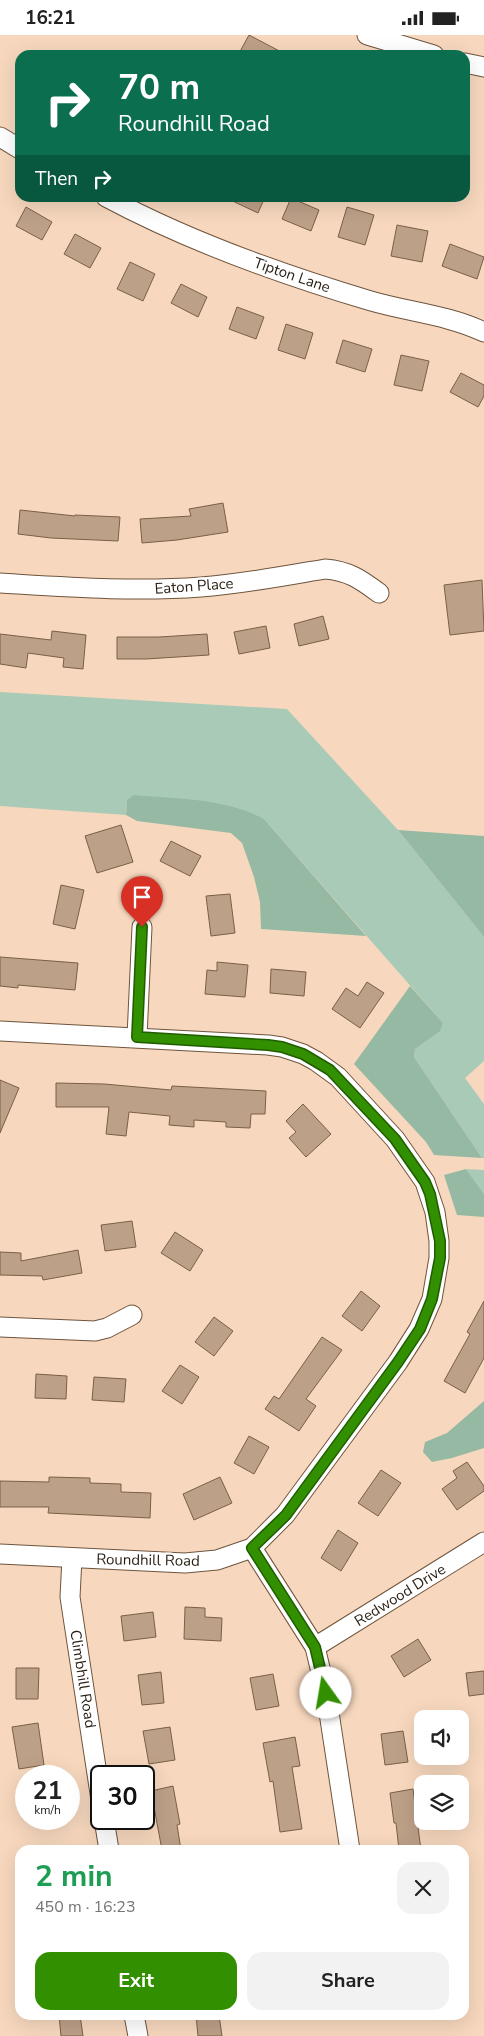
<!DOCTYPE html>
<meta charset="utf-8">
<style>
:root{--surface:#fff;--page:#f2f2f2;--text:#222;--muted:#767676;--accent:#328f00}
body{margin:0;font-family:"Nunito Sans",sans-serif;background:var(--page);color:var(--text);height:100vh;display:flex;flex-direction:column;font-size:19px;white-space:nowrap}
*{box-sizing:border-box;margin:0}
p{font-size:16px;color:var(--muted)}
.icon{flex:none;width:28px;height:28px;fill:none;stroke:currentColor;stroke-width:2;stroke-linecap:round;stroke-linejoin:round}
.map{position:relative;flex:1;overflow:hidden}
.details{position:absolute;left:15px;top:1810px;width:454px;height:175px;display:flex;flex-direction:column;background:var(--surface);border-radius:15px;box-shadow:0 5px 20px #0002}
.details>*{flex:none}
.banner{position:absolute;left:15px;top:15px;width:455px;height:152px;border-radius:15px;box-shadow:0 5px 20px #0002;background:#0b6e4f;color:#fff;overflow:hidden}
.buttons{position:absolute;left:414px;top:1675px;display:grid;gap:10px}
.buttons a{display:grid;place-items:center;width:55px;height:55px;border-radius:10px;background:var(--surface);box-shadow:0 5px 20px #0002;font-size:25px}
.speed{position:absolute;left:15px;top:1730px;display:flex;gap:10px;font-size:25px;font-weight:700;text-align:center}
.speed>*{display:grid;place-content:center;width:65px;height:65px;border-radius:50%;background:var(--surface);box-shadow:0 5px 20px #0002;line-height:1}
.speed small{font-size:12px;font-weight:400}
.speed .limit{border:2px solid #111;border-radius:8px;background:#fff;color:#111}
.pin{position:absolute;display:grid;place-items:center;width:42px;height:42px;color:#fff;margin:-51px -21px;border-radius:50% 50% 50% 0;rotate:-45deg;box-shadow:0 0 5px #0007}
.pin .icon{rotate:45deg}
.me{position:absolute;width:55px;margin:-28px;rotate:347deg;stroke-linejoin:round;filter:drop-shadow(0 0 4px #0008)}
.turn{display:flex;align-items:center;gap:18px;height:105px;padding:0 20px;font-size:22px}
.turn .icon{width:65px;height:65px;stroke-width:2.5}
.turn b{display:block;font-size:35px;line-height:42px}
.then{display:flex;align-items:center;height:48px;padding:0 20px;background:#0003;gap:10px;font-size:19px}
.round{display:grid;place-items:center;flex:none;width:52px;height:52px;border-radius:15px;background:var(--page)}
.overview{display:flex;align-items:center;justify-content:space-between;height:85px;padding:0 20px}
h1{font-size:30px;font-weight:700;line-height:38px;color:#1e9e55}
.button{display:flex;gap:10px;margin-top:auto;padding:10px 20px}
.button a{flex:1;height:58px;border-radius:15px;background:var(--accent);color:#fff;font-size:20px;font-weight:700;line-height:58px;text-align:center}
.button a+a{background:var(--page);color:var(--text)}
.status{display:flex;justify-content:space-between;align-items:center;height:35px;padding:0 25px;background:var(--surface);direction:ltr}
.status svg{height:14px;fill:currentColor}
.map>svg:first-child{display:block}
.green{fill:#a9cab7}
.forest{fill:#96b9a4}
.building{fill:#bda088;stroke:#7a5f48}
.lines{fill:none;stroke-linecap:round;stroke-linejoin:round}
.street-casing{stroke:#6e543d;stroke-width:21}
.street{stroke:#fff;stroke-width:19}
.route-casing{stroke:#205d00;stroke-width:12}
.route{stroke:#328f00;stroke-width:9}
.labels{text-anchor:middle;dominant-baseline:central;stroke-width:4.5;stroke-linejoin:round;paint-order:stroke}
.street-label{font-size:15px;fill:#281d13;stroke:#fff}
</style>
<div class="status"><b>16:21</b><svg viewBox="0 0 49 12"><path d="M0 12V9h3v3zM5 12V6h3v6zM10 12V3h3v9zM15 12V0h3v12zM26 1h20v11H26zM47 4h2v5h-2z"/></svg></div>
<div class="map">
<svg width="484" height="2001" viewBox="0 0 484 2001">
<rect width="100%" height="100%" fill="#f7d8be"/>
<g class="green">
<path d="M 0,657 L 287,674 L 398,795 L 484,902 L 484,1026 L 465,1043 L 484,1069 L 484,1123 L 482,1123 L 414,1022 L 415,1014 L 439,996 L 443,988 L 264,784 L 127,765 L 126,780 L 0,771 Z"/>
<path d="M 466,1134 L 484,1135 L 484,1159 L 483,1158 Z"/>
</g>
<g class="forest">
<path d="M 134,760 C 177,764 225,763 264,784 L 366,901 L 261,894 L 260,867 L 254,842 L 242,808 L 231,798 L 137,786 L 126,780 L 127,765 Z"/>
<path d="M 398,795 L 484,801 L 484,902 Z"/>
<path d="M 410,951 L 443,988 L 440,996 L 415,1014 L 414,1022 L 482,1123 L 434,1120 L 426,1107 L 354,1029 Z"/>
<path d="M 466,1134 L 484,1159 L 484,1182 L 457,1180 L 444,1140 Z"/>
<path d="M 484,1366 L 484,1413 L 452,1423 L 432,1427 L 423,1417 L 425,1407 L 447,1398 Z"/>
</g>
<g class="building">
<path d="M 249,0 L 287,20 L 238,20 Z"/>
<path d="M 224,162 L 265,162 L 258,178 Z"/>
<path d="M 291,163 L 319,175 L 311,196 L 282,184 Z"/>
<path d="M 26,172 L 52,187 L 42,205 L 16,191 Z"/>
<path d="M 347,172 L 374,180 L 365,210 L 338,202 Z"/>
<path d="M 397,190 L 428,196 L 422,227 L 391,221 Z"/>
<path d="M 75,199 L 101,213 L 90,233 L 64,219 Z"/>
<path d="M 450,209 L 484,222 L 477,244 L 442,231 Z"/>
<path d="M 130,227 L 155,239 L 143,266 L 117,254 Z"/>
<path d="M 181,249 L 207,262 L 198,282 L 171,268 Z"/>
<path d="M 237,272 L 264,282 L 256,304 L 229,294 Z"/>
<path d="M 286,289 L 313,298 L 305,324 L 278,315 Z"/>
<path d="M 343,305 L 372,314 L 365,337 L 336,328 Z"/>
<path d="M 401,320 L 429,326 L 422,356 L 394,350 Z"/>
<path d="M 461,338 L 484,350 L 484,361 L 478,372 L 450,357 Z"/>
<path d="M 223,468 L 228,497 L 177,505 L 142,508 L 140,484 L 191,481 L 189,474 Z"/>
<path d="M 20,475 L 75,481 L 75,480 L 120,482 L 118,506 L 51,503 L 18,499 Z"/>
<path d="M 482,545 L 484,596 L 450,600 L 444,550 Z"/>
<path d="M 323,581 L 329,604 L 299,611 L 294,589 Z"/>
<path d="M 266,591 L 270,613 L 239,619 L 234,597 Z"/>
<path d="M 52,596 L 86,600 L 83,634 L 63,632 L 64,623 L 28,618 L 26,633 L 0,629 L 0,599 L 51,605 Z"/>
<path d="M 207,599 L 209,620 L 146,624 L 117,624 L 117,602 L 159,602 Z"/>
<path d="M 121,790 L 133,827 L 97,838 L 85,801 Z"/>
<path d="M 171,806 L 201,821 L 190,841 L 160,826 Z"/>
<path d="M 61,850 L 84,855 L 75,894 L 53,889 Z"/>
<path d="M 230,859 L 235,898 L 211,901 L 206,861 Z"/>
<path d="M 0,922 L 78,928 L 75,955 L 18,950 L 18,953 L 0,951 Z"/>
<path d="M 217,927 L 248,930 L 245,962 L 205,959 L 207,935 L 217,936 Z"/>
<path d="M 271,934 L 306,937 L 304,961 L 270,958 Z"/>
<path d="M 367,947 L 384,958 L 360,993 L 332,974 L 346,953 L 358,961 Z"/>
<path d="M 0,1045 L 19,1053 L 0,1098 Z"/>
<path d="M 56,1048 L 104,1049 L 171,1055 L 172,1051 L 266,1056 L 265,1079 L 251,1079 L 250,1093 L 226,1092 L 226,1087 L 194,1085 L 194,1092 L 169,1090 L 170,1081 L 129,1077 L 126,1101 L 106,1099 L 109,1072 L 56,1072 Z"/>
<path d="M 303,1069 L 331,1099 L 306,1122 L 289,1103 L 296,1097 L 286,1086 Z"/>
<path d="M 132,1186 L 136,1212 L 105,1216 L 101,1190 Z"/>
<path d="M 175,1197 L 203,1215 L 190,1236 L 161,1218 Z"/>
<path d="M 78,1215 L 82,1238 L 43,1245 L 42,1241 L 0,1240 L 0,1217 L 21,1218 L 21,1226 Z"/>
<path d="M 361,1256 L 380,1271 L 362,1296 L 342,1281 Z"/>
<path d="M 484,1266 L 484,1323 L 465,1358 L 444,1346 L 470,1299 L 467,1297 Z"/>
<path d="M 214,1282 L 233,1296 L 214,1321 L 195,1307 Z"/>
<path d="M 322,1302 L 342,1315 L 306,1364 L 316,1371 L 299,1396 L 265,1374 L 274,1361 L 279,1364 Z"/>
<path d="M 180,1330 L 199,1342 L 182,1369 L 162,1356 Z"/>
<path d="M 36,1339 L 67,1341 L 66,1364 L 35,1363 Z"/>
<path d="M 94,1342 L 126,1344 L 124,1367 L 92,1365 Z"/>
<path d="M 249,1401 L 269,1412 L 254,1439 L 234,1428 Z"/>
<path d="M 467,1427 L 484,1451 L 484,1456 L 457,1475 L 442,1454 L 457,1443 L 453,1436 Z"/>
<path d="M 381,1435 L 401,1448 L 378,1481 L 358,1468 Z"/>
<path d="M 49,1442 L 90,1443 L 90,1448 L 121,1449 L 121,1457 L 151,1458 L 150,1483 L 48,1478 L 49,1472 L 0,1472 L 0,1446 L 49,1447 Z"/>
<path d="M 220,1442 L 232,1468 L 194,1485 L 183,1459 Z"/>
<path d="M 338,1495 L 358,1508 L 341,1536 L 321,1523 Z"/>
<path d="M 185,1572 L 205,1573 L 205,1582 L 222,1583 L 221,1606 L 184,1604 Z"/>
<path d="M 153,1577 L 156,1602 L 124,1606 L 121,1581 Z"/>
<path d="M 418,1604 L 431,1625 L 404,1642 L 391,1621 Z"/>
<path d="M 16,1633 L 39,1633 L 38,1664 L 16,1664 Z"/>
<path d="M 484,1636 L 484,1659 L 469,1661 L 466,1638 Z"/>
<path d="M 161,1637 L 164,1668 L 142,1670 L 138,1640 Z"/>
<path d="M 273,1639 L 279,1671 L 256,1675 L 250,1643 Z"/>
<path d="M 38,1688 L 44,1730 L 19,1734 L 12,1692 Z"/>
<path d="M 170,1692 L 175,1725 L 149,1729 L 143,1696 Z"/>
<path d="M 403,1696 L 408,1727 L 385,1730 L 381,1699 Z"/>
<path d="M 295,1702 L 300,1731 L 292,1732 L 302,1794 L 280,1797 L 273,1746 L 270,1747 L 263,1708 Z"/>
<path d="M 173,1751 L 180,1789 L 177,1790 L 181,1815 L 162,1815 L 151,1756 Z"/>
<path d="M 413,1754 L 421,1815 L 399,1815 L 396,1788 L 394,1788 L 390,1758 Z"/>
<path d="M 59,1980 L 80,1980 L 83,2001 L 61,2001 Z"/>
<path d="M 196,1980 L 219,1980 L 222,2001 L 198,2001 Z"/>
</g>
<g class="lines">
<defs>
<g id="street">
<path d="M 367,0 L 434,20"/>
<path d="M 465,28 L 484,32"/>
<path d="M 0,102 L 20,114"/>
<path d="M 106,162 C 190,207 280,239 371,266 C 409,277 448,280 484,297"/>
<path d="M 0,548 C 67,552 134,557 201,552 C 243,549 284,541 325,534 C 349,536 360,544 379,558"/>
<path d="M 0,996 L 268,1010 L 282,1012 L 303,1019 L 316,1026 L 338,1042 L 395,1104 L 425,1147 L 435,1177 L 439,1206 L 439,1223 L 432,1264 L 419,1294 L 398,1327 L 285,1480 L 252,1513 L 217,1525 L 185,1528 L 0,1519"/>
<path d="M 137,1002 L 142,892"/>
<path d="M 0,1292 L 95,1296 L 107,1293 L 132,1280"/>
<path d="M 252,1513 L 315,1612 L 326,1658 L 350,1815"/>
<path d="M 72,1523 L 70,1562 L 101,1765"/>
<path d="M 315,1612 L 484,1507"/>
<path d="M 104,1784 L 109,1815"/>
<path d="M 134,1980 L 138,2001"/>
</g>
</defs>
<use href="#street" class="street-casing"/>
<use href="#street" class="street"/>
</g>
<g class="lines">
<defs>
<path id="route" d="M 142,892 L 137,1002 L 268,1010 L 282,1012 L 303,1019 L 330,1035 L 395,1104 L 425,1147 L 430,1159 L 440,1206 L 440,1223 L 432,1264 L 420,1294 L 398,1327 L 286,1480 L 252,1513 L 315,1612 L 326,1658"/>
</defs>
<use href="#route" class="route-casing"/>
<use href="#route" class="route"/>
</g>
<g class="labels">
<g class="street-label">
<text transform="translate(292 240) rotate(19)">Tipton Lane</text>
<text transform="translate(194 551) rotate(-4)">Eaton Place</text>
<text transform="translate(148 1525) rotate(1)">Roundhill Road</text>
<text transform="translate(400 1560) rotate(-32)">Redwood Drive</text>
<text transform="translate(83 1644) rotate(81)">Climbhill Road</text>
</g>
</g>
</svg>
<div class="buttons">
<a><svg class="icon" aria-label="sound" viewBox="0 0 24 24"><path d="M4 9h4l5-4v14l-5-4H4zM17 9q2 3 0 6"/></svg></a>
<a><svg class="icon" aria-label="layers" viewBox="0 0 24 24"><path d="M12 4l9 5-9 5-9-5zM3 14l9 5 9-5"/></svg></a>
</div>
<div class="speed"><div>21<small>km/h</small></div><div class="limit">30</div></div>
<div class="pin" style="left:142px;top:892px;background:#d93025"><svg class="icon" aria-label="arrive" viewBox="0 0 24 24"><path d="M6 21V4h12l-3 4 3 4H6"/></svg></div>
<svg class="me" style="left:326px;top:1658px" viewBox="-20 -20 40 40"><circle r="19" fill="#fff"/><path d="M0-13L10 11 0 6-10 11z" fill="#328f00"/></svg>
<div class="banner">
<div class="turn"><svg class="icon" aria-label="right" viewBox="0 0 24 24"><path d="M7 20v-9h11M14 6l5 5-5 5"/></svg><div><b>70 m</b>Roundhill Road</div></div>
<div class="then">Then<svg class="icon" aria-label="right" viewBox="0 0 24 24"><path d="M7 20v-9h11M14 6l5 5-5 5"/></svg></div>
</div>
<section class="details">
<div class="overview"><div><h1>2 min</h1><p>450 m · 16:23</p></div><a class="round"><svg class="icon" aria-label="close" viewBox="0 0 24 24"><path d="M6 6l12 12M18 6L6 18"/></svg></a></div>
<div class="button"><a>Exit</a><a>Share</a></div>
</section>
</div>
